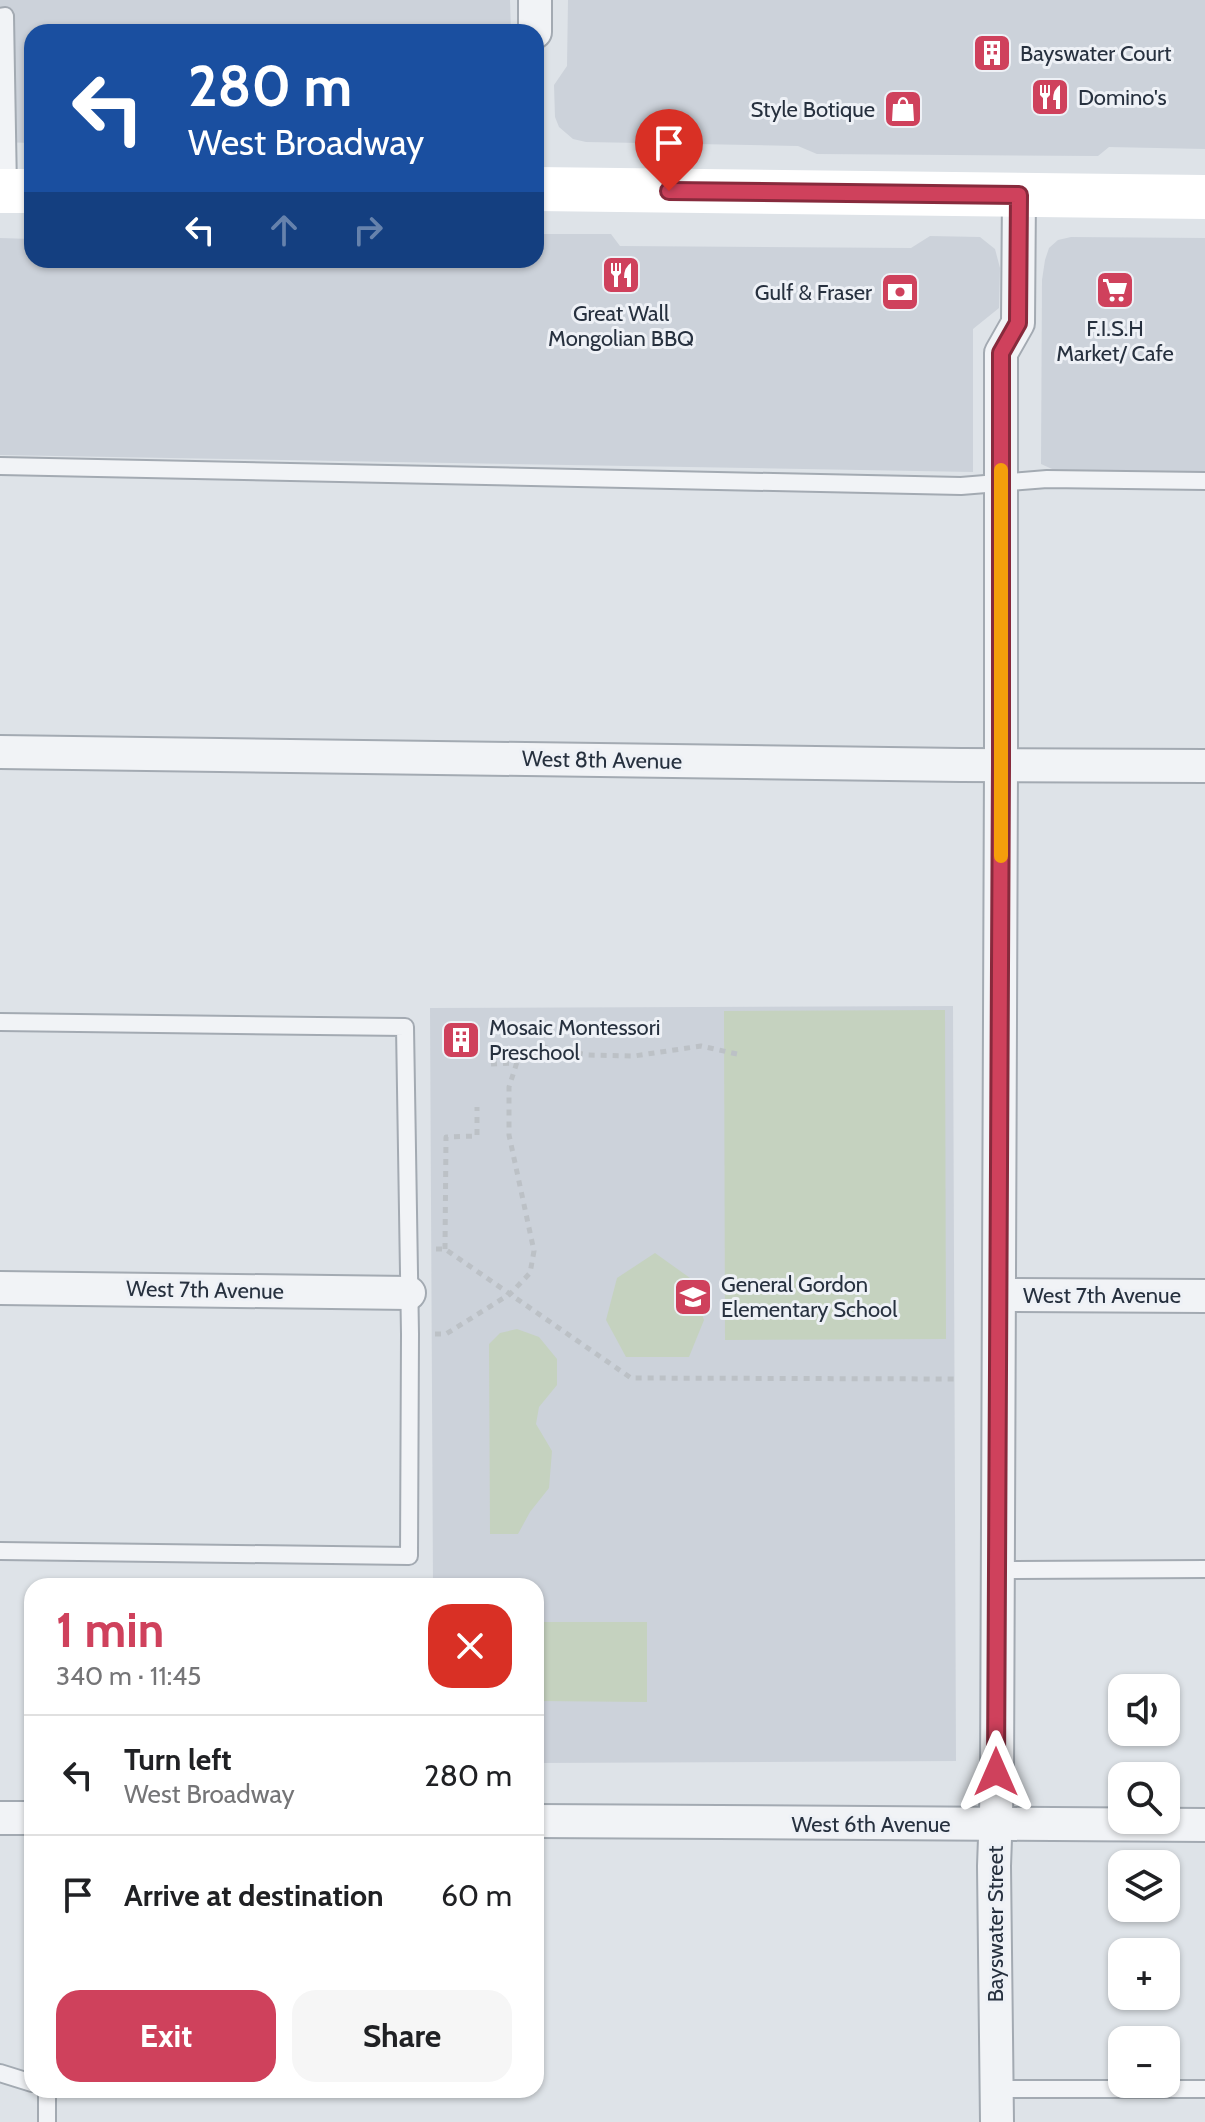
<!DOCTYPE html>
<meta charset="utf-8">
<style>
:root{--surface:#fff;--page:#f6f6f6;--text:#202124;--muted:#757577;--line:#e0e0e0;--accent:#cf415c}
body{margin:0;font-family:Cabin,sans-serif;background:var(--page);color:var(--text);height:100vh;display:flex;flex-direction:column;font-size:30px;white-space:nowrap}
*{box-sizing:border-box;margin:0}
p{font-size:26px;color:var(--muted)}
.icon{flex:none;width:44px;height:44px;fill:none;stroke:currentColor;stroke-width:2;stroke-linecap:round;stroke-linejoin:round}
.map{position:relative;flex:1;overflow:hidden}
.sheet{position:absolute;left:24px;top:1578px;width:520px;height:520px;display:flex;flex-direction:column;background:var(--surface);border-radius:24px;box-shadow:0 2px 6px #0004}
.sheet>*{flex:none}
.top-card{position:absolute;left:24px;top:24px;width:520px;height:244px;border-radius:24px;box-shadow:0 2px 6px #0004;background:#1a4fa0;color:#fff;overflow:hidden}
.tools{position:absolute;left:1108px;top:1674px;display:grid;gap:16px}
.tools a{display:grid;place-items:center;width:72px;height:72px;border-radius:16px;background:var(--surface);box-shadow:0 2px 6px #0004;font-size:40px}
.pin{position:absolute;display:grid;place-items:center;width:68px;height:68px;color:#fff;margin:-82px -34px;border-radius:50% 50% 50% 0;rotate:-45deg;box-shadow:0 0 8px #0007}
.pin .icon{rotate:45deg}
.me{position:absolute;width:88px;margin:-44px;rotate:0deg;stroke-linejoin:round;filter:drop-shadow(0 0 6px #0008)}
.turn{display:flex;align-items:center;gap:28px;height:168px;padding:0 32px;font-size:36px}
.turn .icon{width:104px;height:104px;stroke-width:2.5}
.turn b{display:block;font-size:56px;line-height:68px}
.lanes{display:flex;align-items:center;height:76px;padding:0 32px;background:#0003;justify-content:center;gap:40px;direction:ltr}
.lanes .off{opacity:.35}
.round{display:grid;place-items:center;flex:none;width:84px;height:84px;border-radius:24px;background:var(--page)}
.summary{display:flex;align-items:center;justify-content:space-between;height:136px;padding:0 32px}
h1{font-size:48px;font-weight:800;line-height:60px;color:var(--accent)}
.primary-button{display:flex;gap:16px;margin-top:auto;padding:16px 32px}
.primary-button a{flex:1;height:92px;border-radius:24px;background:var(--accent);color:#fff;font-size:32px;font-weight:800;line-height:92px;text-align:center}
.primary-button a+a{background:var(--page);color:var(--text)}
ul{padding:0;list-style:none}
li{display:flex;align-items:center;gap:24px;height:120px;padding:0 32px;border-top:2px solid var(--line)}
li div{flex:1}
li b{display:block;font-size:30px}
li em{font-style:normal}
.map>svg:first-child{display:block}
.built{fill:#ccd2da}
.green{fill:#c5d2bf}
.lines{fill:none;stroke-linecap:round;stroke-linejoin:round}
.lane-casing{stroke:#a3aab2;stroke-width:20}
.street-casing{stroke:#a3aab2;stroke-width:36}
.path{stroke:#bcc1c6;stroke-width:5;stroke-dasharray:6 6;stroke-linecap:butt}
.lane{stroke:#f1f3f6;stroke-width:16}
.street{stroke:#f1f3f6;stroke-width:32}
.secondary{stroke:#fff;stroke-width:44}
.route-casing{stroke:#872a3c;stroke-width:20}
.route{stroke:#cf415c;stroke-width:14}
.slow{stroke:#f59e0b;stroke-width:14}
.labels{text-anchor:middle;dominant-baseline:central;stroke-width:6;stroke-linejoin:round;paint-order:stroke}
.poi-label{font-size:22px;fill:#27313f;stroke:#eef1f6;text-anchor:start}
.street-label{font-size:22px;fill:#27313f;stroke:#eef1f6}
</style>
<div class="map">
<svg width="1205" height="2122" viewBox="0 0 1205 2122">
<rect width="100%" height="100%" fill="#dee3e8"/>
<g class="built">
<path d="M 0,0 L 510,0 L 511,32 L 32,32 L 32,143 L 0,142 Z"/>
<path d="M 568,0 L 1205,0 L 1205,149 L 1109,147 L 1098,156 L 817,154 L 798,146 L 586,142 L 573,139 L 559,127 L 555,117 L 554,85 L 567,66 Z"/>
<path d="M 536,234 L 611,234 L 620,246 L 911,248 L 930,236 L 980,237 L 995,249 L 1000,268 L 999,308 L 973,329 L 973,472 L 0,455 L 0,238 L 32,239 L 32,260 L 536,260 Z"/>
<path d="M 1071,237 L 1205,238 L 1205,474 L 1061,473 L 1041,464 L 1042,280 L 1045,260 L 1049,248 L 1058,240 Z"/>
<path d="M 953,1006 L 956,1761 L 536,1763 L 536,1586 L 433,1586 L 430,1008 Z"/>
</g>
<g class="green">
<path d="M 945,1010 L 946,1339 L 725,1340 L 724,1011 Z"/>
<path d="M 655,1253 L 690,1278 L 704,1320 L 689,1357 L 626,1357 L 606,1320 L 617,1278 Z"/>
<path d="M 517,1329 L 539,1337 L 557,1359 L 557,1385 L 539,1407 L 536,1424 L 552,1451 L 549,1488 L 530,1512 L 518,1534 L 490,1534 L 489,1344 L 500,1333 Z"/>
<path d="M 537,1622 L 647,1622 L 647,1702 L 537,1701 Z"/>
</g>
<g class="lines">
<defs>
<g id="lane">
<path d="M 0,17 L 5,16 L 8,190"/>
<path d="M 0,466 L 961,486 L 1047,479 L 1205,481"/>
<path d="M 0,1022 L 405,1027 L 410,1334 L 409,1556 L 0,1551"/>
<path d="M 997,1570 L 1205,1569"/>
<path d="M 0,2073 L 32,2083"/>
<path d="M 997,2089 L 1205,2089"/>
<path d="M 47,2122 L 47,2090"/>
</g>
<g id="street">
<path d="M 535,32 L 535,0"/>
<path d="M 0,752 L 961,765 L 1205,766"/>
<path d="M 0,1288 L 409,1293"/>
<path d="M 999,1295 L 1205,1296"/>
<path d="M 0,1818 L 32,1818"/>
<path d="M 536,1821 L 1205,1825"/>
<path d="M 997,2122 L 994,1866 L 997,1782 L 1001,765 L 1001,353 L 1018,323 L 1019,195"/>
</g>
</defs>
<use href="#lane" class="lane-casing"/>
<use href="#street" class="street-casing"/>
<g class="path">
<path d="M 491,1064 L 517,1063"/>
<path d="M 436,1249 L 445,1249 L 631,1378 L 954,1379"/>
<path d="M 445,1249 L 446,1137 L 477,1136 L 477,1107"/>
<path d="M 435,1334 L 446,1334 L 510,1294 L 530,1273 L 534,1251 L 509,1135 L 509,1087 L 518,1059 L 543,1047 L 588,1055 L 634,1056 L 701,1046 L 737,1054"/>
</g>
<use href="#lane" class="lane"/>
<use href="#street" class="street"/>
<g class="secondary">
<path d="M 536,189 L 1205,197"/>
<path d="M 0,191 L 32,191"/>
</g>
</g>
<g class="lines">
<defs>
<path id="route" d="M 669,191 L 1019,195 L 1018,323 L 1001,353 L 1001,765 L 996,1772"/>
</defs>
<use href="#route" class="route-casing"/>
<use href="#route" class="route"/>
<path class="slow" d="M 1001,856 L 1001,470"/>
</g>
<defs>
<symbol id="building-square" viewBox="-11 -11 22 22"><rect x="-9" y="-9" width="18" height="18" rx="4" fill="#cf415c" stroke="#eef1f6"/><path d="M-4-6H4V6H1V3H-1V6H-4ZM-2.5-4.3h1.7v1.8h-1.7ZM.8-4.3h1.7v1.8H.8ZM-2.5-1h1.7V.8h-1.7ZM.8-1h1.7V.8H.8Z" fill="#fff"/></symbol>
<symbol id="restaurant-square" viewBox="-11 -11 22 22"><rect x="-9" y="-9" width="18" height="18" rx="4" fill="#cf415c" stroke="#eef1f6"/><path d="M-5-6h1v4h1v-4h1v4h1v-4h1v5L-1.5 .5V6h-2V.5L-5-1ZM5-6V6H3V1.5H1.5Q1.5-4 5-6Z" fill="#fff"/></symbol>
<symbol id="shop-square" viewBox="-11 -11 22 22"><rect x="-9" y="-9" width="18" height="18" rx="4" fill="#cf415c" stroke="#eef1f6"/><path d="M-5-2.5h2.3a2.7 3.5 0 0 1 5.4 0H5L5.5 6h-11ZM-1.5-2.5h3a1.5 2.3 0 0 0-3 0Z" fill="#fff"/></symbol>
<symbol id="supermarket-square" viewBox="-11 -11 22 22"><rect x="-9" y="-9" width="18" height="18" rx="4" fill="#cf415c" stroke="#eef1f6"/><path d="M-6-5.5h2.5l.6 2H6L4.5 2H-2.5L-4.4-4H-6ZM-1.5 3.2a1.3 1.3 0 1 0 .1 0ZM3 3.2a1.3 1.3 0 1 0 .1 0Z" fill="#fff"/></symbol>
<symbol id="bank-square" viewBox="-11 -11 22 22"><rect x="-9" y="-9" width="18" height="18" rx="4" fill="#cf415c" stroke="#eef1f6"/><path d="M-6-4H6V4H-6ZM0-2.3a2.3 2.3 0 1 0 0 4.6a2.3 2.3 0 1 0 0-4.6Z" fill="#fff"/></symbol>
<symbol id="school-square" viewBox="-11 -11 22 22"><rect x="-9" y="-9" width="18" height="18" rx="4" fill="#cf415c" stroke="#eef1f6"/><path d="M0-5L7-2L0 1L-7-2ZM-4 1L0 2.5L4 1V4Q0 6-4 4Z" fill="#fff"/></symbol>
</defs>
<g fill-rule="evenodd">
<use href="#building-square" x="970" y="31" width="44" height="44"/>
<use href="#restaurant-square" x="1028" y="75" width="44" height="44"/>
<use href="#shop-square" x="881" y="87" width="44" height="44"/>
<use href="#restaurant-square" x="599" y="253" width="44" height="44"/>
<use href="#supermarket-square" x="1093" y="268" width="44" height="44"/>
<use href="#bank-square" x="878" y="270" width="44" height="44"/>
<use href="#building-square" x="439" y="1018" width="44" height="44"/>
<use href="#school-square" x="671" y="1275" width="44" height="44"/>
</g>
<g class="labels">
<g class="poi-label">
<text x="1020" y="53">Bayswater Court</text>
<text x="1078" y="97">Domino's</text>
<text x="875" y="109" text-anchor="end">Style Botique</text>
<text x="872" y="292" text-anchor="end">Gulf &amp; Fraser</text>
<text x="621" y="313" text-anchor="middle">Great Wall<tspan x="621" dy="25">Mongolian BBQ</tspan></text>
<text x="1115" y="328" text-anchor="middle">F.I.S.H<tspan x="1115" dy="25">Market/ Cafe</tspan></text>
<text x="489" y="1027">Mosaic Montessori<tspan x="489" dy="25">Preschool</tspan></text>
<text x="721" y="1284">General Gordon<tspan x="721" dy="25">Elementary School</tspan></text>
</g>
<g class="street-label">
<text transform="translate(602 760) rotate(1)">West 8th Avenue</text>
<text transform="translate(205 1290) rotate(1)">West 7th Avenue</text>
<text x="1102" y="1295">West 7th Avenue</text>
<text x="871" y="1824">West 6th Avenue</text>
<text transform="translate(995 1924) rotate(-90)">Bayswater Street</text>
</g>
</g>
</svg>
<div class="tools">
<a><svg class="icon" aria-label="sound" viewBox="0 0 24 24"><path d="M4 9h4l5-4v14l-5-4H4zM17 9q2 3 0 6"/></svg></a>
<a><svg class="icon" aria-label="search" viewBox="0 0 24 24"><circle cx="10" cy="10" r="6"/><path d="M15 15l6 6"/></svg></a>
<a><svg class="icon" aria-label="layers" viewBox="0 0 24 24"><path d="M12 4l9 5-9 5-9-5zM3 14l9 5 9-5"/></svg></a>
<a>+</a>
<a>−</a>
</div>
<div class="pin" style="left:669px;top:191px;background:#d93025"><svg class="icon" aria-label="arrive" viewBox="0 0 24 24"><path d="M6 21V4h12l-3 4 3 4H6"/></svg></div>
<svg class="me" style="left:996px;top:1772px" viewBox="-20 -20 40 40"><path d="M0-17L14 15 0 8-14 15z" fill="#cf415c" stroke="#fff" stroke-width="4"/></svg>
<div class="top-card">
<div class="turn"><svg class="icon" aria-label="left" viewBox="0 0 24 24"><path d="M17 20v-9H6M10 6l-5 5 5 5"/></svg><div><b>280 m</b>West Broadway</div></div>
<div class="lanes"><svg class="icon" aria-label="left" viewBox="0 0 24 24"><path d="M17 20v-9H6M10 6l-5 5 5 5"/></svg><svg class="icon off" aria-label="ahead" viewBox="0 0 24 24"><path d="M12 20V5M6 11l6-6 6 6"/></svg><svg class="icon off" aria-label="right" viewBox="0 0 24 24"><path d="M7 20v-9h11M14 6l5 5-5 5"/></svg></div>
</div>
<section class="sheet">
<div class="summary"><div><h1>1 min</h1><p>340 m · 11:45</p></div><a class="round" style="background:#d93025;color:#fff"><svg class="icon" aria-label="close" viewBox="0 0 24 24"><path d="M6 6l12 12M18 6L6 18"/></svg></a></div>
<ul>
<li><svg class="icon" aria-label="left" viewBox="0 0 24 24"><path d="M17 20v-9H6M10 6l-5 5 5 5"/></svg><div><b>Turn left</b><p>West Broadway</p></div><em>280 m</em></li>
<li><svg class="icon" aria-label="arrive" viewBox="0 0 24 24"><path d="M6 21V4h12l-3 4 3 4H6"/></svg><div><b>Arrive at destination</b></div><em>60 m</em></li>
</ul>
<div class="primary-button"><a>Exit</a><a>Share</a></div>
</section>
</div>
